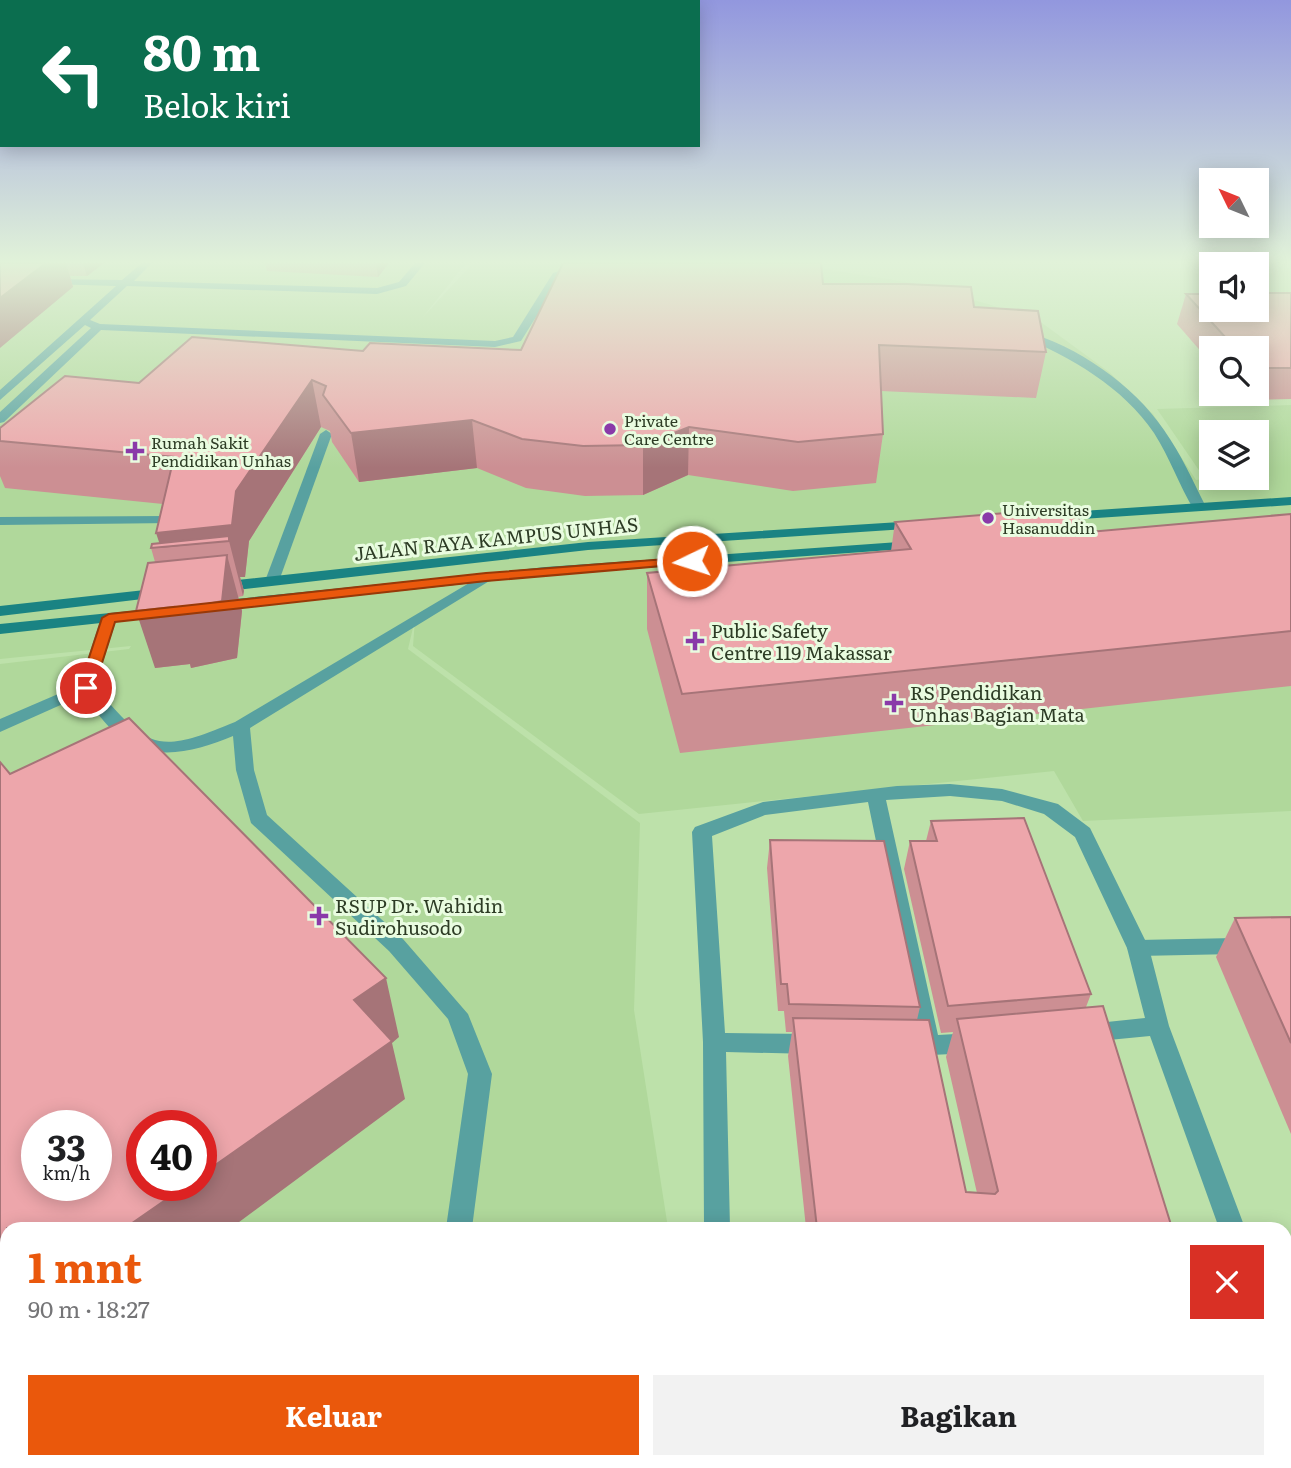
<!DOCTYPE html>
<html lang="id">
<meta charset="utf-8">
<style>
:root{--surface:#fff;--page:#f2f2f2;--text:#202124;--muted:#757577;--accent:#ea580c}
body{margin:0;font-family:Literata,serif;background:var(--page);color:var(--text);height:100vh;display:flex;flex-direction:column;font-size:26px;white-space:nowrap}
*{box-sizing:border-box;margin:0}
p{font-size:23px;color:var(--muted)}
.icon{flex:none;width:38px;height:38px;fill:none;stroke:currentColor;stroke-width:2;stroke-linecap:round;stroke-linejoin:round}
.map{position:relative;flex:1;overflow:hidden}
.drawer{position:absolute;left:0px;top:1222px;width:1292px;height:247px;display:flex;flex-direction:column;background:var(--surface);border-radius:21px 21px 0 0;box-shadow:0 4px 18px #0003}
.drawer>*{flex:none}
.guide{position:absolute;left:0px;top:0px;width:700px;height:147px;box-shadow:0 4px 18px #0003;background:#0b6e4f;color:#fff;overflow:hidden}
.needle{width:46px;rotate:313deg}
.buttons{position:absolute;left:1199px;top:168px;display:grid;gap:14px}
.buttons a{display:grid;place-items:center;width:70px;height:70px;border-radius:0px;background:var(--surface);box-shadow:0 4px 18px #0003;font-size:35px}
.speed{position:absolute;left:21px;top:1110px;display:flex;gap:14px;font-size:35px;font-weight:700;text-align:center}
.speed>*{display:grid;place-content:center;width:91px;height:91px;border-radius:50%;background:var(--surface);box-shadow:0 4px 18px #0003;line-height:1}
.speed small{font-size:18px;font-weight:400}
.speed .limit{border:10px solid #d22;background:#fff;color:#111}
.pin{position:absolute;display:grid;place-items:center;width:60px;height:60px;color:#fff;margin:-30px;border:4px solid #fff;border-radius:50%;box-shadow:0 2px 7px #0007}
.me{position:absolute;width:77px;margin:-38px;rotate:266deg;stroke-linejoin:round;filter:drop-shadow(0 0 5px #0008)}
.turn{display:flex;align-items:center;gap:24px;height:147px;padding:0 28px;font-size:32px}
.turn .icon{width:91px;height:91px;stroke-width:2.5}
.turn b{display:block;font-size:49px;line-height:60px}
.round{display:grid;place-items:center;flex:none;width:74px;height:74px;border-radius:0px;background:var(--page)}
.overview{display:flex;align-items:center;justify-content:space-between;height:119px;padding:0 28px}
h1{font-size:42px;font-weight:700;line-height:52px;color:var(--accent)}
.primary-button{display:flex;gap:14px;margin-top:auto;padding:14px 28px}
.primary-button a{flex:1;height:80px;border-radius:0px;background:var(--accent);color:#fff;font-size:28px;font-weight:700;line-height:80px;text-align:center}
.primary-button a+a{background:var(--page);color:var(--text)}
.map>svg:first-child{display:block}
.built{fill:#b0d89b;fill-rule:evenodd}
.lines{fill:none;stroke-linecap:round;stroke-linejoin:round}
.lane{fill:#58a1a0;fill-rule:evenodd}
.street{fill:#58a1a0;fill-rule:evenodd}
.secondary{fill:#1a8383;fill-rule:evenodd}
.wall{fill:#cc8f93}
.shaded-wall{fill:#a67478}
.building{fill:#eda6ab;stroke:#a67478;stroke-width:2;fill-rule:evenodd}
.route{fill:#ea580c;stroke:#983908;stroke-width:2}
.poi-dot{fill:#8a3aa9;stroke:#e9fce0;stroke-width:2.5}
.labels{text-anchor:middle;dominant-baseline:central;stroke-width:6;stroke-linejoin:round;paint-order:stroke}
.far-poi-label{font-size:16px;fill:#2d3c25;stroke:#e9fce0;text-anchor:start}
.street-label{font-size:19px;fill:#2d3c25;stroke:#e9fce0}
.poi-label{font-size:19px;fill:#2d3c25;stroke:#e9fce0;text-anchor:start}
</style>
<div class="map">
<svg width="1291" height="1468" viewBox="0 0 1291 1468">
<rect width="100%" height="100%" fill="#bde1aa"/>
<path class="built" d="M 0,263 L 466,263 L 423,317 L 473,263 L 788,263 L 912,283 L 988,304 L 1042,323 L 1109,372 L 1153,414 L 1196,480 L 1205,479 L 1157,409 L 1291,405 L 1291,811 L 1083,821 L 1054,771 L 639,814 L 413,646 L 415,619 L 408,649 L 640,823 L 634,1010 L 668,1228 L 7,1228 L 7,1461 L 670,1461 L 670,1468 L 0,1468 L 0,664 L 129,649 L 131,646 L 0,659 ZM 1211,432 L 1256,432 L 1256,478 L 1211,478 ZM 37,1125 L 96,1125 L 96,1185 L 37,1185 ZM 142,1125 L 201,1125 L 201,1185 L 142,1185 Z"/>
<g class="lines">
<g class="lane">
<path d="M 142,263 L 152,263 L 134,281 L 377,288 L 399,282 L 415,263 L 425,263 L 406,286 L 377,294 L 127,286 L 90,320 L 100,324 L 495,341 L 513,337 L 553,273 L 579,265 L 584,268 L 561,277 L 521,341 L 495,347 L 101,330 L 4,422 L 0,423 L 0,412 L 91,328 L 85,325 L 0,400 L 0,390 L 116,286 L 51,284 L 46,281 L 47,279 L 122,280 Z"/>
<path d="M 1024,331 C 1077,346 1133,384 1164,430 C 1181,454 1193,481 1206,507 L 1204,510 L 1194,510 C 1179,485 1170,458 1154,433 C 1123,387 1071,357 1020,336 L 1020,332 Z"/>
<path d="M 326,430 L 332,434 L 279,581 L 277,584 L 267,584 L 265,581 L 320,434 Z"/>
<path d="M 167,516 L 174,520 L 172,523 L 0,525 L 0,517 Z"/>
<path d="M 486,573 L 493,577 L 491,580 L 250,728 L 254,770 L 267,815 L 403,939 L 468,1014 L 492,1074 L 472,1228 L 446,1228 L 468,1074 L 448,1019 L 389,951 L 251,823 L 236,770 L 233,736 C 196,751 154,764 119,736 C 105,725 95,709 83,695 L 0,732 L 0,719 L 79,685 L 101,618 L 109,613 L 117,618 L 95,687 C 149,749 156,755 235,722 Z"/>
<path d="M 1291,937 L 1291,953 L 1138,956 L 1131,954 L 1127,948 L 1131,942 L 1138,940 Z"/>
<path d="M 1284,1243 L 1291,1244 L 1291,1270 L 1284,1269 Z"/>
<path d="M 413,1461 L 443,1461 L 442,1468 L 412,1468 Z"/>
</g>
<g class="street">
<path d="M 950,784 L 1002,789 L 1058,804 L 1090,828 L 1149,948 L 1169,1026 L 1245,1228 L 1219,1228 L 1150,1036 L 1088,1042 L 1080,1040 L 1077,1033 L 1080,1026 L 1088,1024 L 1145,1018 L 1127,948 L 1075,837 L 1044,814 L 1002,801 L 950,796 L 886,800 L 938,1035 L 973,1033 L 981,1036 L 984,1043 L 981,1050 L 973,1053 L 910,1056 L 902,1053 L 899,1046 L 902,1039 L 916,1036 L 868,802 L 765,815 L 712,836 L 725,1033 L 812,1034 L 820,1037 L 823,1044 L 820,1051 L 812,1054 L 726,1052 L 730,1228 L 704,1228 L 703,1042 L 692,832 L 695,827 L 763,802 L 897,786 Z"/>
<path d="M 1284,1353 L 1291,1356 L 1291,1399 L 1284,1396 Z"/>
<rect x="706" y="1461" width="30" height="7"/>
</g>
<g class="secondary">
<path d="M 1291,497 L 1291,505 L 1052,521 L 1045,517 L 1052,513 Z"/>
<path d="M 916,521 L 923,525 L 921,528 L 588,550 L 219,592 L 211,587 L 219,582 L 588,542 Z"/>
<path d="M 913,541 L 918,542 L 920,545 L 918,548 L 546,575 L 216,611 L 208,606 L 216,601 L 546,567 Z"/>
<path d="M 163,588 L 171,593 L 168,596 L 0,616 L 0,606 Z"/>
<path d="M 160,608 L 165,610 L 168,613 L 165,616 L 0,634 L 0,624 Z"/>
</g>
</g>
<g class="wall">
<path d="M 0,263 L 104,263 L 87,276 L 70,276 L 73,287 Z"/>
<path d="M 265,263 L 389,263 L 378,277 L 267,271 Z"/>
<path d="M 823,284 L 974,307 L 1046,352 L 1036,398 L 881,391 L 883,434 L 876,483 L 793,491 L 688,475 L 643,495 L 585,496 L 526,488 L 477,468 L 359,482 L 332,442 L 330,431 L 321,427 L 249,541 L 245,577 L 240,577 L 244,591 L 243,596 L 238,597 L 242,611 L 237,658 L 191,668 L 190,664 L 155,668 L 155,562 L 151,548 L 160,543 L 163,504 L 5,488 L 0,476 L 0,428 L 139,383 L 363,351 L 521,350 Z"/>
<path d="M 1291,293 L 1291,399 L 1242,400 L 1237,394 L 1256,394 L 1256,348 L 1211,348 L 1211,363 L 1177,324 L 1186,294 Z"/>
<path d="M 1291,514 L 1291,686 L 680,753 L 647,629 L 647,573 L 891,551 L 895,522 L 1089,532 Z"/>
<path d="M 931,821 L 1091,994 L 1086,1007 L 1172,1228 L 806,1228 L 788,1056 L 792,1032 L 786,1032 L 784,1011 L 778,1011 L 767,868 L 770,840 L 920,1007 L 917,1020 L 966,1192 L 977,1193 L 946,1057 L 953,1032 L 941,1033 L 904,869 L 910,841 L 926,841 Z"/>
<path d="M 1291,917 L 1291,1134 L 1216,957 L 1235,918 Z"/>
<path d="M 831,1461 L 1244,1461 L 1246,1468 L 832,1468 Z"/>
</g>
<g class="shaded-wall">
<path d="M 46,263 L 66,263 L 73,287 L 0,348 L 0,298 Z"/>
<path d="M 83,263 L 104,263 L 87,276 Z"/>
<path d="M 376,263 L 389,263 L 378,277 Z"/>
<path d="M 312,380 L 321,427 L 249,541 L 245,577 L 240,577 L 244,591 L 243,596 L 229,541 L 161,548 L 156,533 L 236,491 Z"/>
<path d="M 472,420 L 477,468 L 359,482 L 351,433 Z"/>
<path d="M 689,427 L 688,475 L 643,495 L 643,445 Z"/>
<path d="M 227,555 L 242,611 L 237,658 L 191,668 L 190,664 L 155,668 L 136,611 Z"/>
<path d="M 386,978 L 399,1037 L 392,1043 L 405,1099 L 231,1228 L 125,1228 L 187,1185 L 201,1185 L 201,1175 L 354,1000 Z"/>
<path d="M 7,1239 L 7,1306 L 0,1297 L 0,1244 Z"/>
</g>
<g class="building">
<path d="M 0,263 L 46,263 L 0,298 Z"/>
<path d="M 563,263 L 821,263 L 823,284 L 906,284 L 971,287 L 974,307 L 1038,311 L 1046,352 L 879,345 L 883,434 L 798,442 L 689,427 L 643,445 L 583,446 L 522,439 L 472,420 L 351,433 L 323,395 L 326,386 L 312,380 L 236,491 L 232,525 L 156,533 L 174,457 L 0,441 L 0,428 L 65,376 L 139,383 L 192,337 L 363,351 L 370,343 L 521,350 Z"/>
<path d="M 1256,293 L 1291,293 L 1291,368 L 1256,368 L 1256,348 L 1235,348 L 1186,294 L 1211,294 L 1211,310 L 1256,310 Z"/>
<path d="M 1069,508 L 1089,532 L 1291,514 L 1291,631 L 682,694 L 647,573 L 911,549 L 895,522 Z"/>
<path d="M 229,536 L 229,541 L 151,548 L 152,544 Z"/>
<path d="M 227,555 L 222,601 L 173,611 L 174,607 L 136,611 L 148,563 Z"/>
<path d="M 129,718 L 386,978 L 354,1000 L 392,1041 L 201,1175 L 201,1125 L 142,1125 L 142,1185 L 187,1185 L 125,1228 L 28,1228 L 26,1226 L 23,1228 L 7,1228 L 7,1239 L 0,1244 L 0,762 L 10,774 ZM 37,1125 L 96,1125 L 96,1185 L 37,1185 Z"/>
<path d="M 1024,818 L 1091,994 L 948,1006 L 910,841 L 937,841 L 931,821 Z"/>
<path d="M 770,840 L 884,841 L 920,1007 L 789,1004 L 787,984 L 781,984 Z"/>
<path d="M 1291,917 L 1291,1043 L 1235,918 Z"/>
<path d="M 1103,1006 L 1172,1228 L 817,1228 L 793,1018 L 929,1020 L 966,1192 L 995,1194 L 998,1191 L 957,1019 Z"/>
<path d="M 843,1461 L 1244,1461 L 1246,1468 L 844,1468 Z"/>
</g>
<linearGradient id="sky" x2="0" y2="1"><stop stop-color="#9297de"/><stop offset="0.56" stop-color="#e1f2d9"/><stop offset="1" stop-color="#e1f2d9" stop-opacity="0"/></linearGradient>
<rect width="1291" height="468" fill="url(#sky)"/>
<path class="route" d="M 692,557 L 697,558 L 697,563 L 486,581 L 115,622 L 94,688 L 86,693 L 79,688 L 102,618 L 109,614 L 486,573 Z"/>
<g class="poi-dot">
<circle cx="610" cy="429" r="7"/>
<path d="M131.5 440.5h7v7h7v7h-7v7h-7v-7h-7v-7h7z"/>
<circle cx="988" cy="518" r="7"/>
<path d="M691.5 630.5h7v7h7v7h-7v7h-7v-7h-7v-7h7z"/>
<path d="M890.5 692.5h7v7h7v7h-7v7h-7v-7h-7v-7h7z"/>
<path d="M315.5 905.5h7v7h7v7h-7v7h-7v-7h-7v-7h7z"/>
</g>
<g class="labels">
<g class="far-poi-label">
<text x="624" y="420">Private<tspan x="624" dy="18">Care Centre</tspan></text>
<text x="151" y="442">Rumah Sakit<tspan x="151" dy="18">Pendidikan Unhas</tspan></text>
<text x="1002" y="509">Universitas<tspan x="1002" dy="18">Hasanuddin</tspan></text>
</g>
<g class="street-label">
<text transform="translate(496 538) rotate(-6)">JALAN RAYA KAMPUS UNHAS</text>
</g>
<g class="poi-label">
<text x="711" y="630">Public Safety<tspan x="711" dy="22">Centre 119 Makassar</tspan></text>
<text x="910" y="692">RS Pendidikan<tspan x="910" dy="22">Unhas Bagian Mata</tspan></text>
<text x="335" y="905">RSUP Dr. Wahidin<tspan x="335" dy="22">Sudirohusodo</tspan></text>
</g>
</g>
</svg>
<div class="buttons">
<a><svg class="needle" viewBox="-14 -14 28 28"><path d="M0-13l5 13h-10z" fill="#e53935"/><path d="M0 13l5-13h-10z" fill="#757577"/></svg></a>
<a><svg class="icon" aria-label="sound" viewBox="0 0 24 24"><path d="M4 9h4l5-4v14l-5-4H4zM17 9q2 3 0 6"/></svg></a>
<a><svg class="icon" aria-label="search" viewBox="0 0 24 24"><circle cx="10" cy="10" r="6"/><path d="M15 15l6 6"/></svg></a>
<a><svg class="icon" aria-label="layers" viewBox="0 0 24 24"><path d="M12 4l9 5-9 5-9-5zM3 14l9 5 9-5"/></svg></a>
</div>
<div class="speed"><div>33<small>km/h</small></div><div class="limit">40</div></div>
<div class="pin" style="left:86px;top:688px;background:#d93025"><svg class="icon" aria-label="arrive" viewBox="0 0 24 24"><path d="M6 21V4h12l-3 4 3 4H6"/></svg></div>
<svg class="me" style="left:692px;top:561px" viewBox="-20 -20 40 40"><circle r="17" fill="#ea580c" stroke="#fff" stroke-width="3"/><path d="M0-11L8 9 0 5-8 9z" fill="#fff"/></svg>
<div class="guide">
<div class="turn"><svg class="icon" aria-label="left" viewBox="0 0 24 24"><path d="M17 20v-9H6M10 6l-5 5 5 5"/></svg><div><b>80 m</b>Belok kiri</div></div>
</div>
<section class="drawer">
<div class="overview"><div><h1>1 mnt</h1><p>90 m · 18:27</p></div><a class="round" style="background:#d93025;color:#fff"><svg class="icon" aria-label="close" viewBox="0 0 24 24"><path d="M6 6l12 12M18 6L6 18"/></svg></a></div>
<div class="primary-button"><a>Keluar</a><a>Bagikan</a></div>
</section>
</div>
